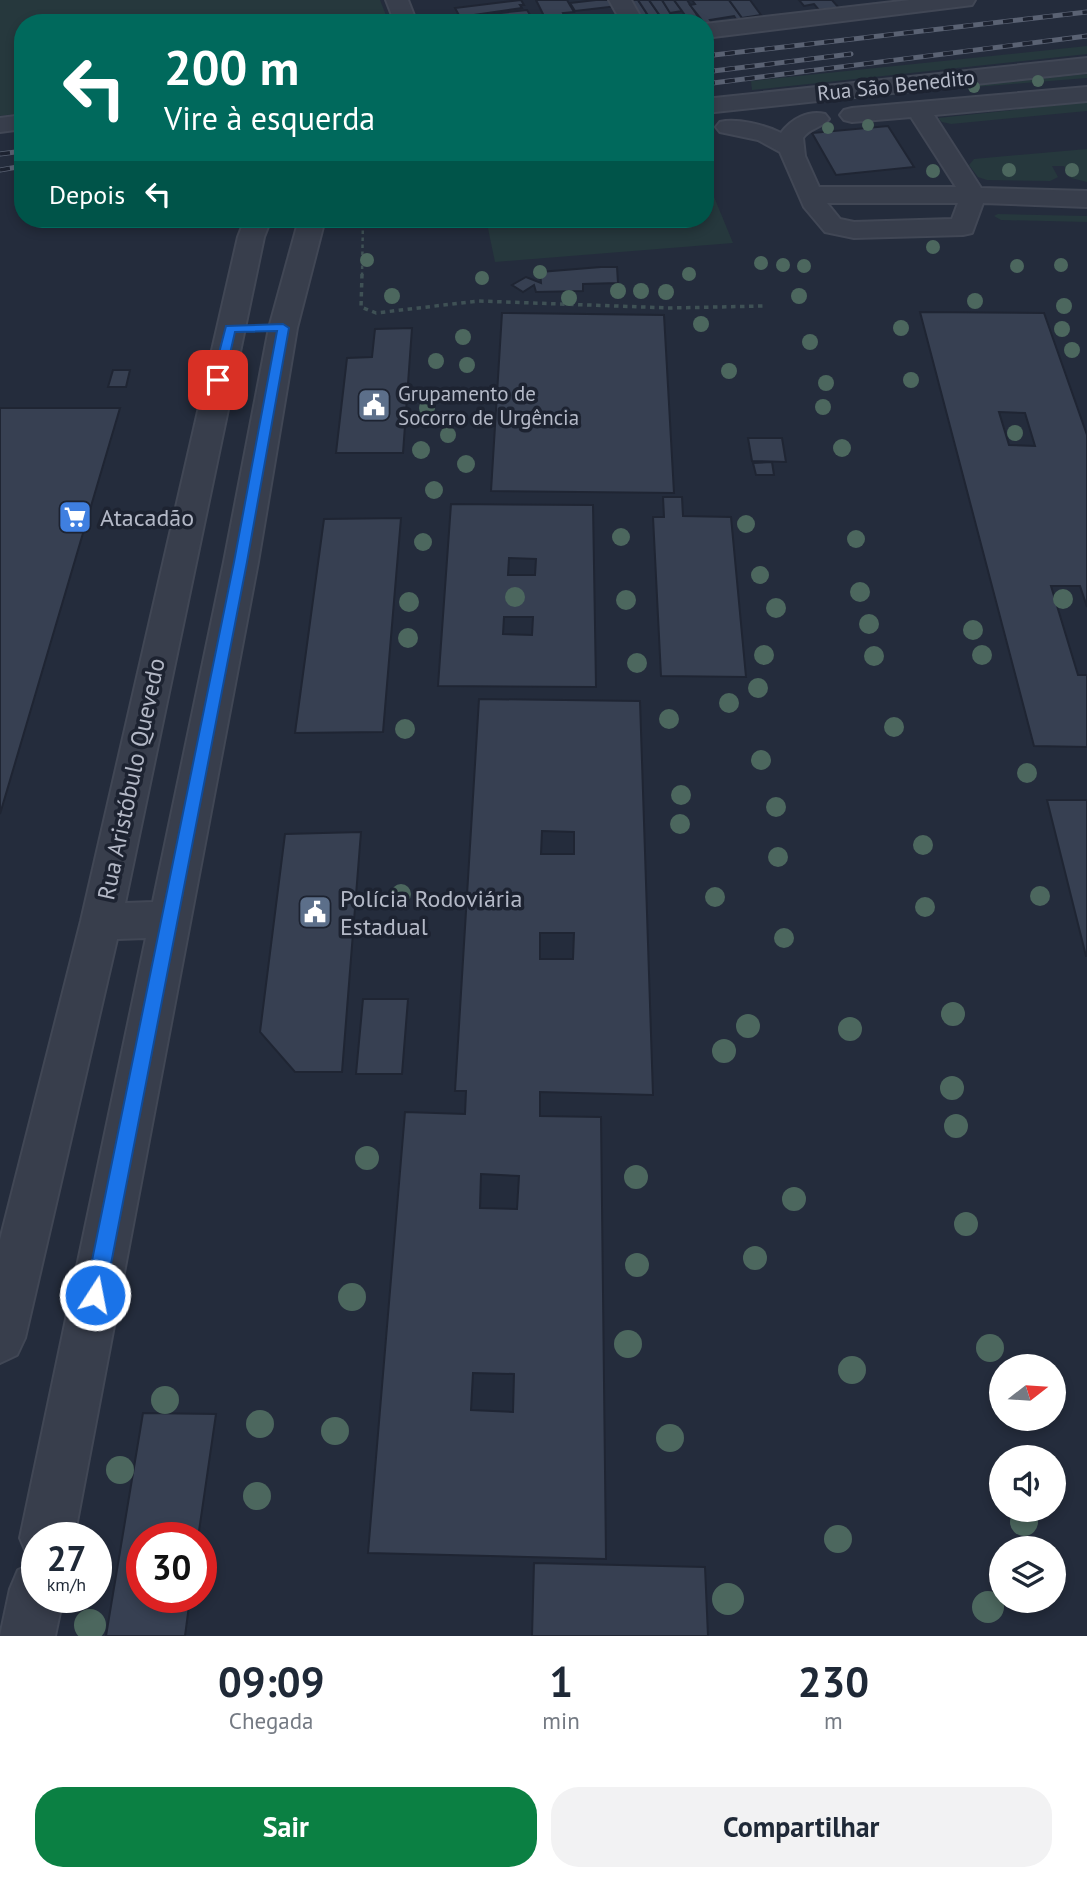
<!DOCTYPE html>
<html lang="pt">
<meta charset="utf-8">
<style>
:root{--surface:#fff;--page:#f2f2f3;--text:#1f2937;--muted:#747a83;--accent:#0b8043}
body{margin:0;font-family:"PT Sans",sans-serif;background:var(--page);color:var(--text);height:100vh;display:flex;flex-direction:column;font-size:26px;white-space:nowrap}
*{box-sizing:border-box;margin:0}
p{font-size:23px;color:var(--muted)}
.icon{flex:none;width:38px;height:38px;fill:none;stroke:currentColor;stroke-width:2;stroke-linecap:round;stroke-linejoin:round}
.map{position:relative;height:1636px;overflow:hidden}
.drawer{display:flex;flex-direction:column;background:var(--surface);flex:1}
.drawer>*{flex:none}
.hud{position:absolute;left:14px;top:14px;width:700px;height:214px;border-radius:28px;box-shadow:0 4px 10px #0003;background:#00695c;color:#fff;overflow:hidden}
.needle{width:46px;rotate:73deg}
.tools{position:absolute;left:989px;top:1354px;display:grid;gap:14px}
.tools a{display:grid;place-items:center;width:77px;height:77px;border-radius:50%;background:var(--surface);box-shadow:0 4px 10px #0003;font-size:35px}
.speed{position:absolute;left:21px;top:1522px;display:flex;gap:14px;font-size:35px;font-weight:700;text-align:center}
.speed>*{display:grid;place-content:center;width:91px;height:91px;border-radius:50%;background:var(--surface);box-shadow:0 4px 10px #0003;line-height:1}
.speed small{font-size:18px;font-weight:400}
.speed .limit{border:10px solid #d22;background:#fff;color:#111}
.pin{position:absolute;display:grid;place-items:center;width:60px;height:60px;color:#fff;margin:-30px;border-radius:14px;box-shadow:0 4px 10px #0006}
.me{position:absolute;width:77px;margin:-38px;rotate:11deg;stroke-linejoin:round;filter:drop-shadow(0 0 5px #0008)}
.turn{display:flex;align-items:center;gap:24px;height:147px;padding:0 35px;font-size:32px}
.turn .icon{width:91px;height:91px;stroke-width:2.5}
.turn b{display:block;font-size:49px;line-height:60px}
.then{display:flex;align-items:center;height:66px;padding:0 35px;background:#0003;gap:14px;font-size:26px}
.eta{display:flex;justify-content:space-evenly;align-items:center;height:119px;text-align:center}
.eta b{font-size:42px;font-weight:700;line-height:49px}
.action{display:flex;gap:14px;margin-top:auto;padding:14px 35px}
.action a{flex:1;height:80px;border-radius:28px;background:var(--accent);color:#fff;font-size:28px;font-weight:700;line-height:80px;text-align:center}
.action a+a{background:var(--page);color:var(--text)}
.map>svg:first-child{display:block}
.green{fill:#26383d}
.building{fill:#374052;stroke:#1f2533;stroke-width:2;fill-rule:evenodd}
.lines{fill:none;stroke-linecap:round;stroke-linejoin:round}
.minor-casing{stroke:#414755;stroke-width:4}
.path-far1{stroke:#3f5155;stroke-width:2.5;stroke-dasharray:3.5 3.5;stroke-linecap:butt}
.path{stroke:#3f5155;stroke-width:3.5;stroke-dasharray:4.5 4.5;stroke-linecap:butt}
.minor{fill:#383e4c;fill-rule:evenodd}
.rail-casing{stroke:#5a6273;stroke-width:5}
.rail{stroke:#1d2331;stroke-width:3.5;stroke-dasharray:10;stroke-linecap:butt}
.tree{fill:#4c675e}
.route{fill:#1a73e8;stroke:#114b97;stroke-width:2}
.labels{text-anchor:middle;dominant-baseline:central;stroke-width:7;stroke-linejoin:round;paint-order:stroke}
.far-street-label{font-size:21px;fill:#b4b9c7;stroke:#1d2331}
.far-poi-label{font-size:21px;fill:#b4b9c7;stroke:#1d2331;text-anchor:start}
.poi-label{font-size:24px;fill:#b4b9c7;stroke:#1d2331;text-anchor:start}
.street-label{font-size:24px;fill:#b4b9c7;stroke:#1d2331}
</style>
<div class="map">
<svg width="1087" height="1636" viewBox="0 0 1087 1636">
<rect width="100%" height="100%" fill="#242c3c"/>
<g class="green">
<path d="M 0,0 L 380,0 L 389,23 L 23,23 L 23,113 L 0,116 Z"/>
<path d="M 1087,46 L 1087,54 L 752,90 L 751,81 Z"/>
<path d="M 1087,74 L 1087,78 L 888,94 Z"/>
<path d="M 1087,102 L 1087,111 L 951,124 L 942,122 L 938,118 Z"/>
<path d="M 1087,149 L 1087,182 L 1071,178 L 1064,166 L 1052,166 L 1058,177 L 1050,181 L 987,180 L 978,177 L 969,165 L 974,159 Z"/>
<path d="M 705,175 L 733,243 L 495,262 L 486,219 L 705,219 Z"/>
<path d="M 998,214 L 1087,216 L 1087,222 L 1001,220 L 994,216 Z"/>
</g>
<g class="building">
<path d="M 521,0 L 524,5 L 520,5 L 522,8 L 467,16 L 460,17 L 455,8 Z"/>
<path d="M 536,0 L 567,0 L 574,12 L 563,13 L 565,17 L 546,20 Z"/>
<path d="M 596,0 L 615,0 L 618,6 L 575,11 L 570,3 Z"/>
<path d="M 624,0 L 638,0 L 653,23 L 639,23 Z"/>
<path d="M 638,0 L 649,0 L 665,23 L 653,23 Z"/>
<path d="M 649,0 L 662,0 L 677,23 L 665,23 Z"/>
<path d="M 662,0 L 674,0 L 682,11 L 670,13 Z"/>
<path d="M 674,0 L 687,0 L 701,21 L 690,22 Z"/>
<path d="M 687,0 L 729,0 L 743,19 L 736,19 L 734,16 L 710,20 L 713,24 L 705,24 L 690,5 L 695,4 L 692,0 Z"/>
<path d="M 729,0 L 750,0 L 761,15 L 742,18 Z"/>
<path d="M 799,0 L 832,0 L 839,8 L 819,10 L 814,4 L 804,6 Z"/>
<path d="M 527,10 L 532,18 L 538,17 L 541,23 L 466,23 L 464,17 Z"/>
<path d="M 888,126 L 914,167 L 836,175 L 812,133 Z"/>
<path d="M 601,267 L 617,267 L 618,283 L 583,284 L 583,291 L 536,292 L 534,285 L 523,292 L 512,285 L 526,277 L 541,283 L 540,272 Z"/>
<path d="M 920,312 L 1044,313 L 1087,435 L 1087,607 L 1080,586 L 1051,586 L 1078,675 L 1087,675 L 1087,747 L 1034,746 ZM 999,412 L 1025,413 L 1035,446 L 1009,445 Z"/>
<path d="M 502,313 L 664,315 L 674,493 L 491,491 Z"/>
<path d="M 412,328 L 403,453 L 336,453 L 347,358 L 372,357 L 375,329 Z"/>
<path d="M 113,370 L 130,370 L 126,387 L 108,387 Z"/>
<path d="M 0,408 L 120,408 L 0,814 Z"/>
<path d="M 748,438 L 782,438 L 786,462 L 752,461 Z"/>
<path d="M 772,462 L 774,475 L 756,475 L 753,463 Z"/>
<path d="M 663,497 L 682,497 L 683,516 L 731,517 L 746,677 L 661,676 L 653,517 L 664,517 Z"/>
<path d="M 451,504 L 593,505 L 596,687 L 438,686 ZM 509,558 L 536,559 L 535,575 L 508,575 ZM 504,617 L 533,617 L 532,635 L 503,634 Z"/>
<path d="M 401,518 L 383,732 L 295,733 L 324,519 Z"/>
<path d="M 479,699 L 640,701 L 653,1095 L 540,1092 L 540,1116 L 601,1117 L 606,1559 L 368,1553 L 405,1112 L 465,1114 L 466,1091 L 455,1091 ZM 542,831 L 574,832 L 574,854 L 541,854 ZM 540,933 L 574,933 L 573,959 L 540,959 ZM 481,1174 L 519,1176 L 517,1209 L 480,1208 ZM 473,1373 L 514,1374 L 513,1412 L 471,1410 Z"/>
<path d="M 1047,800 L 1087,800 L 1087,956 L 1086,956 Z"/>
<path d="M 361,832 L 342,1072 L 295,1072 L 260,1032 L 285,834 Z"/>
<path d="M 363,999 L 408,999 L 402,1074 L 356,1074 Z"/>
<path d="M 143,1413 L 216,1414 L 198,1538 L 142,1538 L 142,1598 L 190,1598 L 185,1636 L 106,1636 Z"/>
<path d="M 534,1563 L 705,1567 L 708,1636 L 532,1636 Z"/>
</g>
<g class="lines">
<defs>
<g id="minor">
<path d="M 386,0 L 408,0 L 417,23 L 395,23 Z"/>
<path d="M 609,0 L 631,0 L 644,23 L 622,23 Z"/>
<path d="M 910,0 L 975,0 L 972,5 L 964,6 L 705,38 L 705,24 Z"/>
<path d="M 1087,58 L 1087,72 L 705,113 L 705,99 Z"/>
<path d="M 1087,87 L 1087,101 L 934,115 L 981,188 L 1087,191 L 1087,207 L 983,203 L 972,233 L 963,235 L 854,238 L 825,232 L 804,207 L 780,152 L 758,140 L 720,132 L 716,127 L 720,122 C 737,118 765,125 781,133 C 791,119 808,110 825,114 L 829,119 C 822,128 809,128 803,138 L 805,156 L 819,187 L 956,187 L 911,117 L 852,122 L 844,120 L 840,115 L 844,110 L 852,108 ZM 827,203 L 958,203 L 952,219 L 854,222 L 840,219 Z"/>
<path d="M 23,115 L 23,129 L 0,132 L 0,118 Z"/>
<path d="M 245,219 L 271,219 L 264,237 L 125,903 L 153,902 L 224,562 L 269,328 L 299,219 L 325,219 L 297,328 L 258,562 L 74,1538 L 37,1538 L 37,1561 L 28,1557 L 20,1538 L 146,938 L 117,939 L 25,1338 L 17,1355 L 0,1363 L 0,1240 L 81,921 L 238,237 Z"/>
<path d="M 37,1562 L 37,1598 L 63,1598 L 55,1636 L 0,1636 L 10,1589 L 18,1570 Z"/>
</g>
</defs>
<use href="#minor" class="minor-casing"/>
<path class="path-far1" d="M 362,276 L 363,219"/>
<path class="path" d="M 362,274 L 361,307 L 376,313 L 478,301 L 671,308 L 763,306"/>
<use href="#minor" class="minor"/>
<defs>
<g id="rail">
<path d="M 705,56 L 1087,12"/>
<path d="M 705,72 L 851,54"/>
<path d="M 705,84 L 1087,36"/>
<path d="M 0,154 L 23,151"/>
<path d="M 0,170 L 23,166"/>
</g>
</defs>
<use href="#rail" class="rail-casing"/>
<use href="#rail" class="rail"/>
</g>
<g class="tree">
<circle cx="1038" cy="81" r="6"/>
<circle cx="974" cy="87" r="6"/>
<circle cx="868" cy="125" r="6"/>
<circle cx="828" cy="128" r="6"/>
<circle cx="1009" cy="170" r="7"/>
<circle cx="1072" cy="170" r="7"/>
<circle cx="933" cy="171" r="7"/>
<circle cx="933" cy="247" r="7"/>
<circle cx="367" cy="260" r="7"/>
<circle cx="761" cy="263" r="7"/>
<circle cx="783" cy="265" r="7"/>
<circle cx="1061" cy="265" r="7"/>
<circle cx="804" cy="266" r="7"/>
<circle cx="1017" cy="266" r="7"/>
<circle cx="540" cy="272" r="7"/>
<circle cx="689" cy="274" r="7"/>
<circle cx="482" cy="278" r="7"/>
<circle cx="618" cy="291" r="8"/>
<circle cx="641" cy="291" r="8"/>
<circle cx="666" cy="292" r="8"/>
<circle cx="392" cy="296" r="8"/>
<circle cx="799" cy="296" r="8"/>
<circle cx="569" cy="298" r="8"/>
<circle cx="975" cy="301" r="8"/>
<circle cx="1064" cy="306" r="8"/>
<circle cx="701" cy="324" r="8"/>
<circle cx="901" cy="328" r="8"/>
<circle cx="1062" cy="329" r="8"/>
<circle cx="463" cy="337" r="8"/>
<circle cx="810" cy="342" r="8"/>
<circle cx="1072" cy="350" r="8"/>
<circle cx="436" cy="361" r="8"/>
<circle cx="467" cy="365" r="8"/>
<circle cx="729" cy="371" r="8"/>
<circle cx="911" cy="380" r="8"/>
<circle cx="826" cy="383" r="8"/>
<circle cx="823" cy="407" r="8"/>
<circle cx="427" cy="408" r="8"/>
<circle cx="1015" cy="433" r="8"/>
<circle cx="448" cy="435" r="8"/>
<circle cx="842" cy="448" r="9"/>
<circle cx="421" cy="450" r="9"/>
<circle cx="466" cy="464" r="9"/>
<circle cx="434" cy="490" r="9"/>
<circle cx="746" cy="524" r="9"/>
<circle cx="621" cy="537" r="9"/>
<circle cx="856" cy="539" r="9"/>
<circle cx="423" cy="542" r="9"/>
<circle cx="760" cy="575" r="9"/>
<circle cx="860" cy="592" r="10"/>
<circle cx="515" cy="597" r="10"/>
<circle cx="1063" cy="599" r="10"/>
<circle cx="626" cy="600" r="10"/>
<circle cx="409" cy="602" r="10"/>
<circle cx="776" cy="608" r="10"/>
<circle cx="869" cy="624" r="10"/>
<circle cx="973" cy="630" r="10"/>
<circle cx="408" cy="638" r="10"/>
<circle cx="764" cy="655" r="10"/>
<circle cx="982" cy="655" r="10"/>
<circle cx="874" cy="656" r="10"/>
<circle cx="637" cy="663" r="10"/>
<circle cx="758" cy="688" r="10"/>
<circle cx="729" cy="703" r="10"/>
<circle cx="669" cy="719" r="10"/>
<circle cx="894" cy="727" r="10"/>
<circle cx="405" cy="729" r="10"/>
<circle cx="761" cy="760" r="10"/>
<circle cx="1027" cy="773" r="10"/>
<circle cx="681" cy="795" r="10"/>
<circle cx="776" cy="807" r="10"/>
<circle cx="680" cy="824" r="10"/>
<circle cx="923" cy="845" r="10"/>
<circle cx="778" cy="857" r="10"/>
<circle cx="401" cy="894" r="10"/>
<circle cx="1040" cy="896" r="10"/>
<circle cx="715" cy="897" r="10"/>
<circle cx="925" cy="907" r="10"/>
<circle cx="784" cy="938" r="10"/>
<circle cx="953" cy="1014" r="12"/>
<circle cx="748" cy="1026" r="12"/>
<circle cx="850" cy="1029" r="12"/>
<circle cx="724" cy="1051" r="12"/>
<circle cx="952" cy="1088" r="12"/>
<circle cx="956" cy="1126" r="12"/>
<circle cx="367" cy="1158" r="12"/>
<circle cx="636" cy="1177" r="12"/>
<circle cx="794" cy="1199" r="12"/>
<circle cx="966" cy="1224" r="12"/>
<circle cx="755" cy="1258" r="12"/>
<circle cx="637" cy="1265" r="12"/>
<circle cx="352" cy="1297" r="14"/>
<circle cx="628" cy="1344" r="14"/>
<circle cx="990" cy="1348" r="14"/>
<circle cx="852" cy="1370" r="14"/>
<circle cx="165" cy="1400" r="14"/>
<circle cx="260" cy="1424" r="14"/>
<circle cx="335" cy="1431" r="14"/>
<circle cx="670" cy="1438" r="14"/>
<circle cx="120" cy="1470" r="14"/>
<circle cx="257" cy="1496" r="14"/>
<circle cx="1024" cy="1522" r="14"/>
<circle cx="838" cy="1539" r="14"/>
<circle cx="728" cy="1599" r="16"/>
<circle cx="988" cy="1607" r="16"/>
<circle cx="90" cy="1625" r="16"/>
</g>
<path class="route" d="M 283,324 L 289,328 L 247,562 L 105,1295 L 102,1302 L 95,1305 L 88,1302 L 85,1295 L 234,562 L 277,331 L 235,332 L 224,380 L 218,384 L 212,380 L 226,326 Z"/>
<defs>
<symbol id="civic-square" viewBox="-11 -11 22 22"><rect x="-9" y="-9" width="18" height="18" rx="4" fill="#5c6f8a" stroke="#1d2331"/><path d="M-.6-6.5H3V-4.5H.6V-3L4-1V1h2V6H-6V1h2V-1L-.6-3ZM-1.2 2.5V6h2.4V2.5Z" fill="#fff"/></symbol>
<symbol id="supermarket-square" viewBox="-11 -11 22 22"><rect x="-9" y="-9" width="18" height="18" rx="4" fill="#3f7fe0" stroke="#1d2331"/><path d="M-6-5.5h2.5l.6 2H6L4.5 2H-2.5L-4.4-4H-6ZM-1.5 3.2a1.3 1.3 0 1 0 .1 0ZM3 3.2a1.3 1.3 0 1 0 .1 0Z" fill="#fff"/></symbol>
</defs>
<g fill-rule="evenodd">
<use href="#civic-square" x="355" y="386" width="38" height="38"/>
<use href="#supermarket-square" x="56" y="498" width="38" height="38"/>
<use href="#civic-square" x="296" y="893" width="38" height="38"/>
</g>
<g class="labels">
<g class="far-street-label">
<text transform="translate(896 85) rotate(-6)">Rua São Benedito</text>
</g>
<g class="far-poi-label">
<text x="398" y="393">Grupamento de<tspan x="398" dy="24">Socorro de Urgência</tspan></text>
</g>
<g class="poi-label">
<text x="100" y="517">Atacadão</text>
<text x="340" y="898">Polícia Rodoviária<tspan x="340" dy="28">Estadual</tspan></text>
</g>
<g class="street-label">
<text transform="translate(131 779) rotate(-78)">Rua Aristóbulo Quevedo</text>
</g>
</g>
</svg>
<div class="tools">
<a><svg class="needle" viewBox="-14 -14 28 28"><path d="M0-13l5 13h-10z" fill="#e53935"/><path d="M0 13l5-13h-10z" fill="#747a83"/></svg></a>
<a><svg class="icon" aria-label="sound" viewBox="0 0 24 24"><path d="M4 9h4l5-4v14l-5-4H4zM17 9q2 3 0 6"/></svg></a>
<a><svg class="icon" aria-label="layers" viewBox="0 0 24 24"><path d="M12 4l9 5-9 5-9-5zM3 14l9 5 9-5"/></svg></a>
</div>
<div class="speed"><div>27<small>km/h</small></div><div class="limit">30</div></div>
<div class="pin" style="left:218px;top:380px;background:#d93025"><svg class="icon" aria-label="arrive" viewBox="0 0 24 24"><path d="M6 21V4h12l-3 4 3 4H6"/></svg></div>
<svg class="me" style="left:95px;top:1295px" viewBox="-20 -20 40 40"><circle r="17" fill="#1a73e8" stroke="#fff" stroke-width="3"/><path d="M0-11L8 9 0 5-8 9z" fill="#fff"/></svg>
<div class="hud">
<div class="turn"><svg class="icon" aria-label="left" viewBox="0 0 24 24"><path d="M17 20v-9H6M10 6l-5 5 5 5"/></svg><div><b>200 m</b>Vire à esquerda</div></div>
<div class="then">Depois<svg class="icon" aria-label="left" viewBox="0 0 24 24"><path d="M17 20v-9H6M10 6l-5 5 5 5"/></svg></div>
</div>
</div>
<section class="drawer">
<div class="eta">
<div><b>09:09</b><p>Chegada</p></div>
<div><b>1</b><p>min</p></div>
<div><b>230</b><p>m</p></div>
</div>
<div class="action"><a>Sair</a><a>Compartilhar</a></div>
</section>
